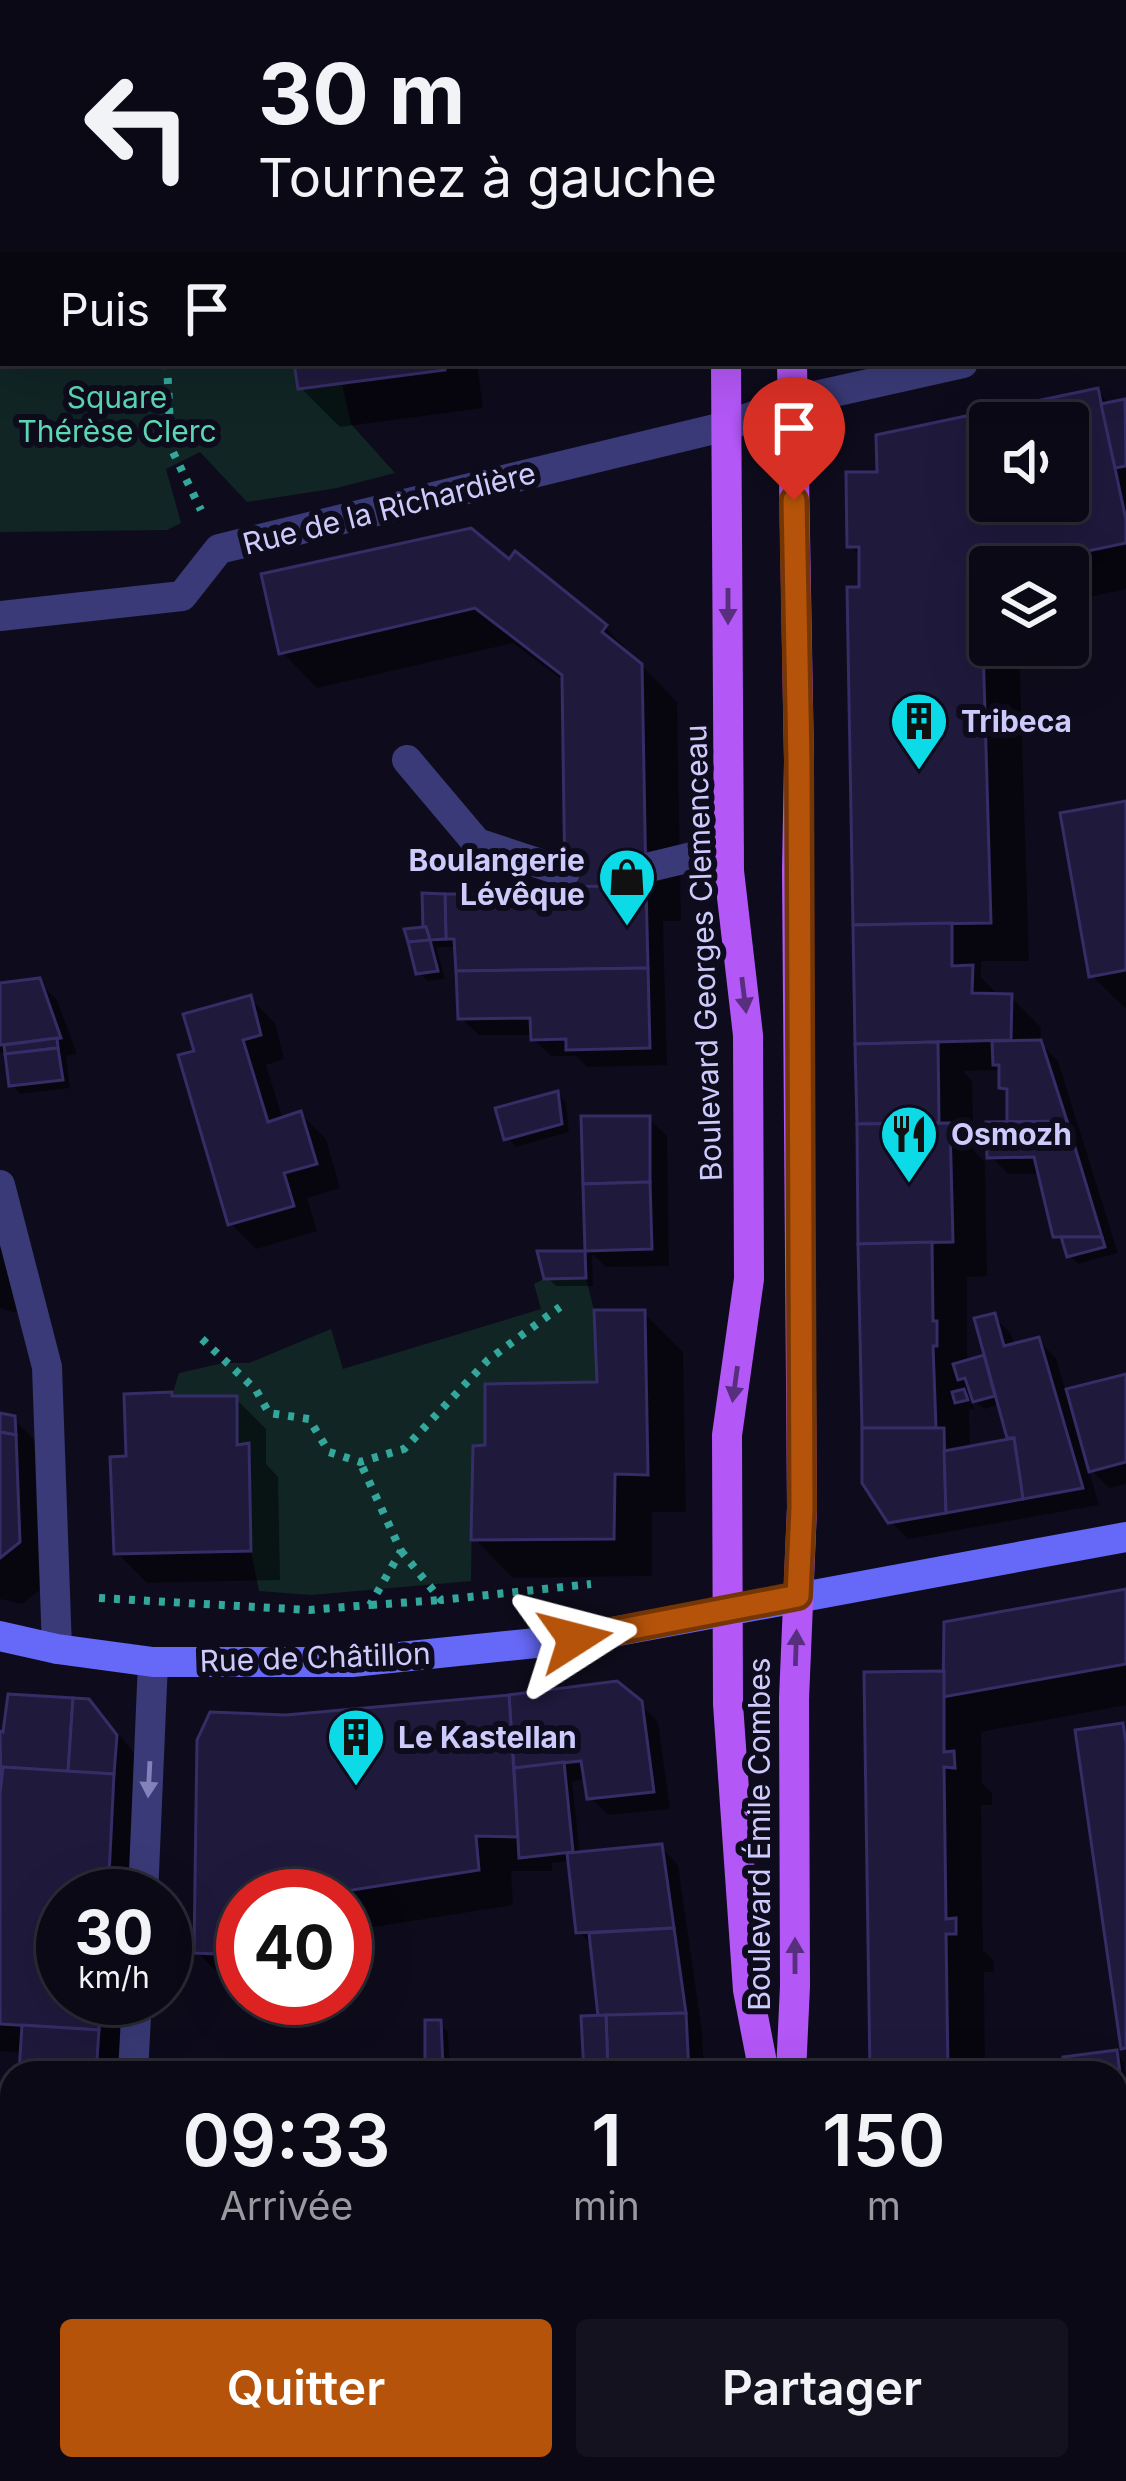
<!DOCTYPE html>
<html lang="fr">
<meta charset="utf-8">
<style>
:root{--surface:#0a0915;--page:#13121e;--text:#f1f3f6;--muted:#999aa0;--line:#2a2a34;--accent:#b45309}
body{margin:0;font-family:Inter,sans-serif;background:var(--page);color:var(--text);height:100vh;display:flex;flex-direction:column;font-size:45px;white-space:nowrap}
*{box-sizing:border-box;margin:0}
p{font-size:39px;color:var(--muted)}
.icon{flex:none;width:66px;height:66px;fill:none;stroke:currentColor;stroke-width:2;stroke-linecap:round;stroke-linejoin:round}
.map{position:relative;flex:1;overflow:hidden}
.details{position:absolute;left:0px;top:2061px;width:1128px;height:420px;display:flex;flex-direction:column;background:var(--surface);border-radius:36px 36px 0 0;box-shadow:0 12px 48px #0002,0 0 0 3px var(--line)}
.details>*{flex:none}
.guide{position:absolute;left:0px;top:0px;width:1128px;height:366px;box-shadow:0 12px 48px #0002,0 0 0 3px var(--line);background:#0a0915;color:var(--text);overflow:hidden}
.tools{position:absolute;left:969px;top:402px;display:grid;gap:24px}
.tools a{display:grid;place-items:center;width:120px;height:120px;border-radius:12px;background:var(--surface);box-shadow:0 12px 48px #0002,0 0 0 3px var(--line);font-size:60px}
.speed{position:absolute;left:36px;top:1869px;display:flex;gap:24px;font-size:60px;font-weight:700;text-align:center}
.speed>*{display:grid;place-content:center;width:156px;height:156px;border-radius:50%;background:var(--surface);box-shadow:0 12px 48px #0002,0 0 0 3px var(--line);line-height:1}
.speed small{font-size:30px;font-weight:400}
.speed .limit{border:18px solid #d22;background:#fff;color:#111}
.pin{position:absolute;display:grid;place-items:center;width:102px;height:102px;color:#fff;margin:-123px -51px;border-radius:50% 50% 50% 0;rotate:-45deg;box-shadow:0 0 12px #0007}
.pin .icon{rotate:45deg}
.me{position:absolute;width:132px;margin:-66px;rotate:81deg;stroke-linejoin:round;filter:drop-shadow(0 0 9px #0008)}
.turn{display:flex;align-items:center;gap:42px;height:252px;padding:0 60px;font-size:54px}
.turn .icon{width:156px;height:156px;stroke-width:2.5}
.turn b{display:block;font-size:84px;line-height:102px}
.then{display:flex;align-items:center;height:114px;padding:0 60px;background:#0003;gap:24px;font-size:45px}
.eta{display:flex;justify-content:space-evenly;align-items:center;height:204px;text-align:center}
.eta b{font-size:72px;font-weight:600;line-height:84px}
.button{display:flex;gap:24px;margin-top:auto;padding:24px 60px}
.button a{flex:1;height:138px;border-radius:12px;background:var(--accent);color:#fff;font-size:48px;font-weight:600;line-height:138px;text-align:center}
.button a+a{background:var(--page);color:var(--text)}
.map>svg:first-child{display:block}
.green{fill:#102524}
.shadow{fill:#0007;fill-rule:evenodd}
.building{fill:#1f193c;stroke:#352d66;stroke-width:3;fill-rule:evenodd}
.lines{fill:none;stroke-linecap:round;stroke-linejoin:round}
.path{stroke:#33a79b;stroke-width:8;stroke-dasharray:6 9;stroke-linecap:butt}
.lane{stroke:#3a3a78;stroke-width:30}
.street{stroke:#3a3a78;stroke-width:30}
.secondary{stroke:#6669f7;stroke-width:30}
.primary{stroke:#b357f6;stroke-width:30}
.oneway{fill:#582e7e}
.oneway2{fill:#8482ba}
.route-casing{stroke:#753606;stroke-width:30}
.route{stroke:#b45309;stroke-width:21}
.labels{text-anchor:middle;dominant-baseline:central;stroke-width:12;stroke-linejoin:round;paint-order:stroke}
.park-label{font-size:30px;fill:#5bd7b2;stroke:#0e0c1c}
.street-label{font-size:30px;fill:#cdcafc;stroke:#0e0c1c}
.poi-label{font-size:30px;font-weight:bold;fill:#cdcafc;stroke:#0e0c1c;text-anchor:start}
</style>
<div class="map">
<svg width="1126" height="2481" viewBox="0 0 1126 2481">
<rect width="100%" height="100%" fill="#0e0c1c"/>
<g class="green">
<path d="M 0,92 L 3,93 L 3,363 L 294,363 L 298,389 L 342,384 L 351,424 L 395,473 L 337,488 L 247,502 L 200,452 L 166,469 L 181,523 L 167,530 L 0,532 Z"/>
<path d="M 586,1278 L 594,1310 L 597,1382 L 486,1384 L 485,1445 L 473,1446 L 471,1581 L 311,1595 L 259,1591 L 251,1551 L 249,1444 L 237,1445 L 237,1396 L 172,1396 L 179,1373 L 223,1363 L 249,1363 L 331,1329 L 343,1369 L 541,1309 L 534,1284 L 544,1279 Z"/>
</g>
<g class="shadow">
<rect x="845" y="0" width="111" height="3"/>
<path d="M 1125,207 L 1126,207 L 1126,294 L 1125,293 Z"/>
<path d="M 297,363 L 477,363 L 483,408 L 340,427 L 301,388 Z"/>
<path d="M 1097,391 L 1111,405 L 1126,402 L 1126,589 L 1068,602 L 1068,567 L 990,567 L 990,645 L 1019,645 L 1029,961 L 981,961 L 981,977 L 1000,997 L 1011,997 L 1041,1027 L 1040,1043 L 1058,1061 L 1118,1253 L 1078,1264 L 1070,1256 L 1067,1247 L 1055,1236 L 1041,1174 L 1008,1174 L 990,1156 L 1010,1125 L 1010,1094 L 1002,1087 L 1002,1070 L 963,1071 L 972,1081 L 974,1151 L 985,1162 L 987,1276 L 967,1277 L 967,1356 L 973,1361 L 983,1359 L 990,1366 L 994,1316 L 1011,1334 L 1015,1346 L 1038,1340 L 1056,1358 L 1066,1392 L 1126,1377 L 1126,1484 L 1109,1488 L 1088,1467 L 1099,1505 L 908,1539 L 890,1521 L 865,1482 L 850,590 L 862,590 L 862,558 L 850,546 L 880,475 L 879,437 ZM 990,423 L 1068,423 L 1068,501 L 990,501 ZM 969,1395 L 984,1409 L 1001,1404 L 1011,1441 L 970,1449 L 969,1410 L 975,1409 Z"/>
<path d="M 470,531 L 605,627 L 677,702 L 681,921 L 663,921 L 667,1065 L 587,1067 L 576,1056 L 551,1056 L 533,1039 L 533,1035 L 479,1035 L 461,1018 L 457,947 L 436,947 L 445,979 L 428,981 L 419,972 L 444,897 L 573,890 L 565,682 L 513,643 L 317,688 L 282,652 Z"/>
<path d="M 1126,804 L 1126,1009 L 1092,976 Z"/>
<path d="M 39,982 L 57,1000 L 77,1054 L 66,1056 L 70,1088 L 20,1094 L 12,1085 L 9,1060 L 0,1051 L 0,986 Z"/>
<path d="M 250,998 L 275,1023 L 284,1059 L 266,1065 L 283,1120 L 301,1114 L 326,1139 L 340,1188 L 307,1198 L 317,1231 L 256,1249 L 231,1224 L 197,1053 Z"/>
<path d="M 557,1094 L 566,1102 L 569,1132 L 516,1147 L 507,1138 Z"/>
<path d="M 584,1119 L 649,1119 L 667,1136 L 669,1266 L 606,1267 L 592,1254 L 593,1286 L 556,1286 L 547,1277 L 540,1254 L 588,1254 Z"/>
<path d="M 0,1237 L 17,1308 L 16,1313 L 0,1308 Z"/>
<path d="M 644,1313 L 683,1352 L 686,1512 L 652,1512 L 652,1576 L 513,1578 L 475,1539 L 488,1448 L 600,1385 Z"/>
<path d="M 174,1399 L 236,1399 L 266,1429 L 266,1464 L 278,1477 L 280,1580 L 147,1583 L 117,1553 L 129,1458 Z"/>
<path d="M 0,1416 L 13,1419 L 50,1455 L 55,1578 L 22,1604 L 0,1599 Z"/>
<path d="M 1126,1592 L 1126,1705 L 981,1732 L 982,1783 L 992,1793 L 992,1805 L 981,1805 L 983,1950 L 993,1960 L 994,1972 L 984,1972 L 985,2073 L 873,2073 L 946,1674 Z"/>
<path d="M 509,1698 L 640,1703 L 658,1722 L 670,1809 L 608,1815 L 590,1797 L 587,1779 L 572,1781 L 580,1855 L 661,1847 L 678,1865 L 702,2032 L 704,2073 L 587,2073 L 601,2018 L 593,1947 L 579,1932 L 571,1861 L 552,1863 L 552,1871 L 511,1871 L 513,1905 L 368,1928 L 362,1992 L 345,1991 L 345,1896 L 243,1896 L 243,1988 L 233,1988 L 197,1952 L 286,1718 Z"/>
<path d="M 88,1702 L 114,1728 L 141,1762 L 138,1896 L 63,1896 L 63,1998 L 132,1998 L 128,2059 L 115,2058 L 114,2073 L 22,2073 L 23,2053 L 0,2051 L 0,1734 L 6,1735 Z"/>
<path d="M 439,2023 L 448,2032 L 450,2073 L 436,2073 L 428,2065 Z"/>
<path d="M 1116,2053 L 1124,2062 L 1126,2089 L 1116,2090 L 1116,2073 L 1068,2073 Z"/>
<path d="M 0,2092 L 12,2093 L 12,2133 L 4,2133 L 0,2129 Z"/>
<path d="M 12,2253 L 12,2462 L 0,2462 L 8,2330 L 2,2324 Z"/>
<path d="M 373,2469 L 399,2469 L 398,2481 L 372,2481 Z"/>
<path d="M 584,2469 L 678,2469 L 679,2481 L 584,2481 Z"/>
<path d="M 878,2469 L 997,2469 L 1009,2481 L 878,2481 Z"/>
</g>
<g class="building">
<path d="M 0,0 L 167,0 L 174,3 L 3,3 L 3,93 L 0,92 Z"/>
<path d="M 415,0 L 516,0 L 519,3 L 412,3 Z"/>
<rect x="842" y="0" width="79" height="3"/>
<path d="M 992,0 L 1044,0 L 1045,3 L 992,3 Z"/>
<path d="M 294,363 L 444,363 L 445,370 L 298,389 Z"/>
<path d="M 1098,388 L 1126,520 L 1126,543 L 1011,567 L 990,567 L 990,572 L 981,574 L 991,923 L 853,925 L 847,587 L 859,587 L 859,547 L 847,547 L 846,472 L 877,472 L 876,435 ZM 990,423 L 1068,423 L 1068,501 L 990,501 Z"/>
<path d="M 1125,399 L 1126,466 L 1115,468 L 1101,404 Z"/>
<path d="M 471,528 L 509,559 L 515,551 L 607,625 L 602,632 L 642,664 L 646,886 L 565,887 L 562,675 L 475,608 L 279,654 L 261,574 Z"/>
<path d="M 1126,801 L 1126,970 L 1089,977 L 1060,813 Z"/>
<path d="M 646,886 L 648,968 L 456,971 L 454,939 L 446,939 L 445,894 L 485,894 L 485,887 Z"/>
<path d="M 422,893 L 445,894 L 446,939 L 430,940 L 426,927 L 423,927 Z"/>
<path d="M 952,923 L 952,966 L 973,965 L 972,993 L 1012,994 L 1011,1040 L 855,1044 L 853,925 Z"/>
<path d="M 423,927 L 426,927 L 430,940 L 408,942 L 404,929 Z"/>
<path d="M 430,940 L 438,971 L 416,974 L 408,942 Z"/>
<path d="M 648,968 L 650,1048 L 566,1050 L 566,1039 L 531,1040 L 530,1018 L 458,1019 L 456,971 Z"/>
<path d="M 40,978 L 61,1038 L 0,1045 L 0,983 Z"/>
<path d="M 251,995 L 261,1035 L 243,1040 L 268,1122 L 301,1111 L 317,1164 L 284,1173 L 294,1206 L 228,1225 L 178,1055 L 194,1051 L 183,1014 Z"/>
<path d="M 57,1038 L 58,1048 L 5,1054 L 4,1045 Z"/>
<path d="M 1041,1040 L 1067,1121 L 1007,1122 L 1007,1089 L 999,1088 L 999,1065 L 993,1065 L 992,1041 Z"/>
<path d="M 938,1042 L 939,1123 L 857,1124 L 855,1044 Z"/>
<path d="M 58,1048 L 63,1080 L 9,1086 L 5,1054 Z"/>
<path d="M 558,1091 L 562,1124 L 504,1140 L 495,1108 Z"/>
<path d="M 581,1116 L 650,1116 L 650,1182 L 583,1184 Z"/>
<path d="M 1067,1121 L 1102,1237 L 1053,1237 L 1034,1157 L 987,1158 L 986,1122 Z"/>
<path d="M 950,1123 L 953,1242 L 858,1244 L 857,1124 Z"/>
<path d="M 650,1182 L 652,1249 L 585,1251 L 583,1184 Z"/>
<path d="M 1061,1237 L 1102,1237 L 1105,1247 L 1067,1257 Z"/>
<path d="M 932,1242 L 933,1321 L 937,1321 L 937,1346 L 933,1346 L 936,1428 L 862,1428 L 858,1244 Z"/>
<path d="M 537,1251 L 585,1251 L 586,1278 L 544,1279 Z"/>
<path d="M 594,1310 L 645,1310 L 648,1475 L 615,1474 L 614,1539 L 471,1540 L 473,1446 L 485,1445 L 485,1384 L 597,1382 Z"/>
<path d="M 995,1313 L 1004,1346 L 1039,1337 L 1083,1488 L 1023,1499 L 1014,1438 L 1007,1438 L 974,1318 Z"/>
<path d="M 984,1355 L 995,1396 L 973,1402 L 965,1378 L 958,1380 L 953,1364 Z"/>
<path d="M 1126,1374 L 1126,1462 L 1089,1472 L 1066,1389 Z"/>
<path d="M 964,1389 L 968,1400 L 955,1403 L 952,1392 Z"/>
<path d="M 172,1392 L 172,1396 L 237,1396 L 237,1445 L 249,1443 L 251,1551 L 114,1554 L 110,1457 L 126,1456 L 124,1394 Z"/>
<path d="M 0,1413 L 15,1416 L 16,1435 L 0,1432 Z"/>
<path d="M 862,1428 L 944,1428 L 946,1513 L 888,1523 L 862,1483 Z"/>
<path d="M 0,1432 L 16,1435 L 20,1542 L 0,1558 Z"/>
<path d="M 1014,1438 L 1023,1499 L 946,1513 L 944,1451 Z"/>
<path d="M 1126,1589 L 1126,1664 L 943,1697 L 944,1622 Z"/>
<path d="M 944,1671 L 944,1752 L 954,1751 L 955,1768 L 944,1767 L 946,1919 L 956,1918 L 956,1934 L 946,1934 L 948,2073 L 870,2073 L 864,1672 Z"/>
<path d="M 617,1681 L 642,1701 L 654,1792 L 587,1799 L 581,1761 L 514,1768 L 509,1695 Z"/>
<path d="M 8,1694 L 73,1698 L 68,1772 L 3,1767 L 1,1794 L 0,1731 L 3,1732 Z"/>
<path d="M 509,1695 L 518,1837 L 476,1836 L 479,1870 L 333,1893 L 333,1896 L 243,1896 L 243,1955 L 194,1953 L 197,1740 L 210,1712 L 286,1715 Z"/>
<path d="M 73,1698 L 89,1699 L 117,1735 L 114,1774 L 68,1772 Z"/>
<path d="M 1123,1723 L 1126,1744 L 1126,2048 L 1121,2049 L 1075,1730 Z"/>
<path d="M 564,1762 L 573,1852 L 519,1858 L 514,1768 Z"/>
<path d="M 3,1767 L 114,1774 L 108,1896 L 63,1896 L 63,1998 L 101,1998 L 99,2030 L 0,2024 L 0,1794 Z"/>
<path d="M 662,1844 L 674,1928 L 576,1933 L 567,1853 Z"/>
<path d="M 674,1928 L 686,2013 L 598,2016 L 589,1933 Z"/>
<path d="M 686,2013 L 689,2073 L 608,2073 L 606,2015 Z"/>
<path d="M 606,2015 L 608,2073 L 584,2073 L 581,2016 Z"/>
<path d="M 425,2020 L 441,2020 L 443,2066 L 425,2067 Z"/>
<path d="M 22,2025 L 99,2030 L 96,2073 L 19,2073 Z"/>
<path d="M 1117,2050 L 1121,2081 L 1116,2082 L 1116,2073 L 1065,2073 L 1063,2057 Z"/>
<path d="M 0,2089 L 12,2090 L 12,2118 L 0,2117 Z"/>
<path d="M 9,2154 L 12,2154 L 12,2198 L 7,2198 Z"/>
<path d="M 4,2250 L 12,2250 L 12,2326 L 0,2325 Z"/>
<path d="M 5,2326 L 12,2326 L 12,2404 L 1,2403 Z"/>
<path d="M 1126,2384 L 1126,2481 L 1120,2481 L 1116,2454 L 1116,2385 Z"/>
<path d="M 1,2403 L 12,2404 L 12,2445 L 0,2445 Z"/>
<path d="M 197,2469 L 270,2474 L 270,2481 L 196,2481 Z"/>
<path d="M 370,2469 L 391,2469 L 391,2481 L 369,2481 Z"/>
<rect x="581" y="2469" width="81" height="12"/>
<rect x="875" y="2469" width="108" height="12"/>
<path d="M 0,2476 L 40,2478 L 40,2481 L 0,2481 Z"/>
</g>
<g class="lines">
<g class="path">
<path d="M 327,0 L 327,3"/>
<path d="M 0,245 L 3,246"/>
<path d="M 167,363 L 171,448 L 201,510"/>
<path d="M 202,1339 L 256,1390 L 269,1413 L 309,1419 L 329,1452 L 360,1462 L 404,1449 L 488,1360 L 560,1307"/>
<path d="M 401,1551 L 441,1600 L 591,1584"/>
<path d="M 99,1598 L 309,1610 L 370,1605 L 401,1551 L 360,1462"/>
<path d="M 371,1605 L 440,1600"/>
</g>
<g class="lane">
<path d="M 407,760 L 477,843 L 565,872"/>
<path d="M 646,868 L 729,848"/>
</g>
<g class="street">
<path d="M 1125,325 L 1126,325"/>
<path d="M 0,616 L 182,596 L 219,549 L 727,426 L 793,401 L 963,363"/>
<path d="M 0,1185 L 47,1367 L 57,1649"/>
<path d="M 143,1896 L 153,1662"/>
<path d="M 133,2073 L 137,1998"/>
<path d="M 111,2481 L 112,2469"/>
</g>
<path class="secondary" d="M 0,1636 L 57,1649 L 153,1662 L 352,1662 L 575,1639 L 1126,1537"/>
<g class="primary">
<path d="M 720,0 L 720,3"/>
<path d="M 778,0 L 778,3"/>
<path d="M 726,363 L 729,871 L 748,1035 L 749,1279 L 727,1435 L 728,1704 L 748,1990 L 764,2073"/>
<path d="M 791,2073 L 795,1986 L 794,1699 L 802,1508 L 797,871 L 799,761 L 792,363"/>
<path d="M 791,2469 L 791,2481"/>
</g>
</g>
<defs><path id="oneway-solid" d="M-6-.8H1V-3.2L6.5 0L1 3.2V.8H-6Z" transform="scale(3)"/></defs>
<g class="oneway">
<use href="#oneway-solid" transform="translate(728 606) rotate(90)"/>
<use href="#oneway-solid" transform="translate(744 995) rotate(83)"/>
<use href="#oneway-solid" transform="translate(735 1384) rotate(98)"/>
<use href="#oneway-solid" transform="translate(796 1648) rotate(-88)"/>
<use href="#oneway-solid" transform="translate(795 1956) rotate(-90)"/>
</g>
<use class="oneway2" href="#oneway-solid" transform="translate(149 1779) rotate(93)"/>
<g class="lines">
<defs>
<path id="route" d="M 575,1639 L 798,1596 L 802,1508 L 799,761 L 794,500"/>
</defs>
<use href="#route" class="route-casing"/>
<use href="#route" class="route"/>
</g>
<defs>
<symbol id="building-pin" viewBox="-11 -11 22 30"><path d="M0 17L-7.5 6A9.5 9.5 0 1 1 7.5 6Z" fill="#0cdae6" stroke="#0e0c1c"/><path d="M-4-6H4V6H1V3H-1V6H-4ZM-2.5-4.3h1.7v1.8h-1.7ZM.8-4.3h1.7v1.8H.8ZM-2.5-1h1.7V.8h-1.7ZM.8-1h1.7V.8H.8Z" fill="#111"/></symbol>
<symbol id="shop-pin" viewBox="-11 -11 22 30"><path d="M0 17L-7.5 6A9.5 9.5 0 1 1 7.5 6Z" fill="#0cdae6" stroke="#0e0c1c"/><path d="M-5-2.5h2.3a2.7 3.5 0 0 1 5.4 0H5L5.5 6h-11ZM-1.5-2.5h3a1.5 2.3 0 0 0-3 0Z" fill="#111"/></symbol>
<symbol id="restaurant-pin" viewBox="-11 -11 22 30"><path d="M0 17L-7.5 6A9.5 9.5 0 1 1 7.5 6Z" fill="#0cdae6" stroke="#0e0c1c"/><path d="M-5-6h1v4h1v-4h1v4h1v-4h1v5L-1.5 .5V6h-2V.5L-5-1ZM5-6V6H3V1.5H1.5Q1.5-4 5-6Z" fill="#111"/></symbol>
</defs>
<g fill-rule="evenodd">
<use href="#building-pin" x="886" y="688" width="66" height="90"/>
<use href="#shop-pin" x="594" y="844" width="66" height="90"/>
<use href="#restaurant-pin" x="876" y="1101" width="66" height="90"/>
<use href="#building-pin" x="323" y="1704" width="66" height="90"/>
</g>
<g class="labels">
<g class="park-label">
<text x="117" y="397">Square<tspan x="117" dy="34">Thérèse Clerc</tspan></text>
</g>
<g class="street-label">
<text transform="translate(389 508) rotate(-14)">Rue de la Richardière</text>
<text transform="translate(703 953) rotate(-92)">Boulevard Georges Clemenceau</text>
<text transform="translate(315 1657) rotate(-2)">Rue de Châtillon</text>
<text transform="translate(759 1834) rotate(-90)">Boulevard Émile Combes</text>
</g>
<g class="poi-label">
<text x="961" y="721">Tribeca</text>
<text x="585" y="860" text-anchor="end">Boulangerie<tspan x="585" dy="34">Lévêque</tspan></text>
<text x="951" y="1134">Osmozh</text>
<text x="398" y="1737">Le Kastellan</text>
</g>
</g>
</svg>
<div class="tools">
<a><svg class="icon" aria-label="sound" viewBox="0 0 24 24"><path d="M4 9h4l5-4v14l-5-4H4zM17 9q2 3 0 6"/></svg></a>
<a><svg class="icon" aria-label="layers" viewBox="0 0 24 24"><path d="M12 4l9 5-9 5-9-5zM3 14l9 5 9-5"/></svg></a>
</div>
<div class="speed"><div>30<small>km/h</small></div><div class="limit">40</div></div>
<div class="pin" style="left:794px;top:500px;background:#d93025"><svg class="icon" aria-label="arrive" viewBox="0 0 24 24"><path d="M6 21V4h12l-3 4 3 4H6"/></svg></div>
<svg class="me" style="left:575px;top:1639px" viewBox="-20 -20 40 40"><path d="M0-17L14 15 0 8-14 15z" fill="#b45309" stroke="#fff" stroke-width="4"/></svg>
<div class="guide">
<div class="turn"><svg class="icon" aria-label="left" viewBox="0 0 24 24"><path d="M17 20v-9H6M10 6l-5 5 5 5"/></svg><div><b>30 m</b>Tournez à gauche</div></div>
<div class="then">Puis<svg class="icon" aria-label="arrive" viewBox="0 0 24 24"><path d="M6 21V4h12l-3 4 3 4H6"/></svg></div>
</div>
<section class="details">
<div class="eta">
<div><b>09:33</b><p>Arrivée</p></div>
<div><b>1</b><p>min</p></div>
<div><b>150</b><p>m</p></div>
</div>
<div class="button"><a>Quitter</a><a>Partager</a></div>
</section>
</div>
